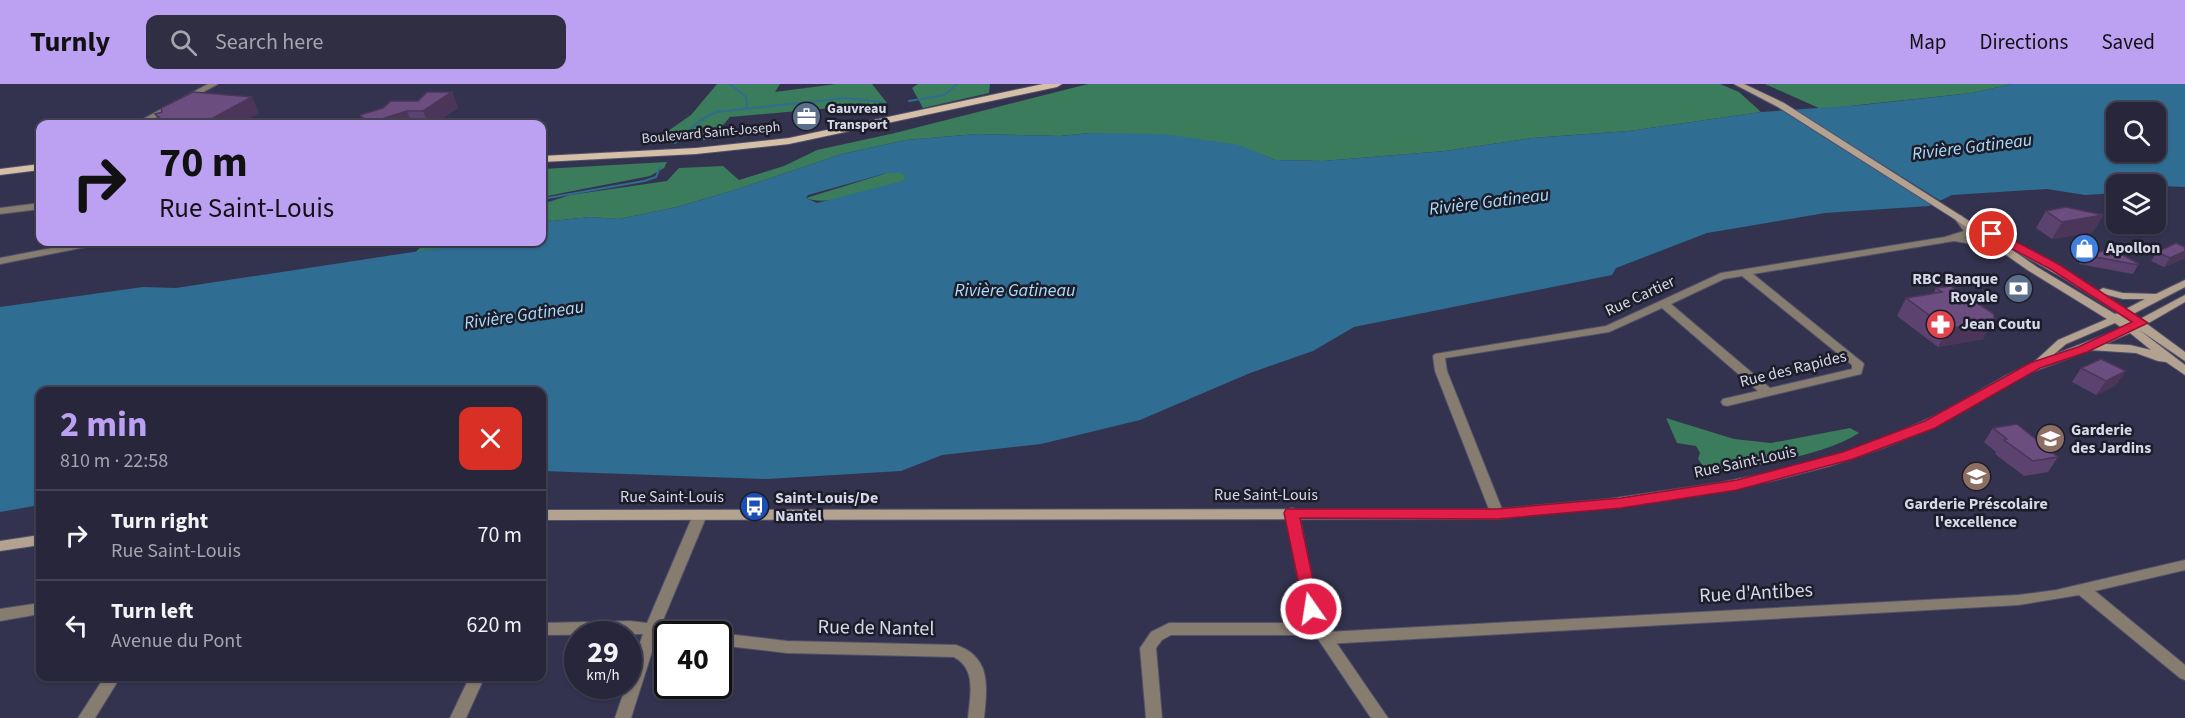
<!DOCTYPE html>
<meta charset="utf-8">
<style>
:root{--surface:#27263b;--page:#2f2e42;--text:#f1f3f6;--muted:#a4a5af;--line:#434355;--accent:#bca0f2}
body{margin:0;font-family:"Source Sans 3",sans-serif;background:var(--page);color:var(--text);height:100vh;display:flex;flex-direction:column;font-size:22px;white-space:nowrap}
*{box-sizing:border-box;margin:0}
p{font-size:20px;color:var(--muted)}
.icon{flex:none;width:33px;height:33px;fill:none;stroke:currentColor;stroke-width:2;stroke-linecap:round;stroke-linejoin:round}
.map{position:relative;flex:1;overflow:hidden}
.side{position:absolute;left:36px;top:303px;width:510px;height:294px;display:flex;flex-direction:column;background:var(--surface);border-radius:12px;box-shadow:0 2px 4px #0004,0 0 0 2px var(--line)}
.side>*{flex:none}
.top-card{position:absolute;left:36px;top:36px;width:510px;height:126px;border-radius:12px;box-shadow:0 2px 4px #0004,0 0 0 2px var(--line);background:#bca0f2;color:#111;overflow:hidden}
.buttons{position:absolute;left:2106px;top:18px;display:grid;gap:12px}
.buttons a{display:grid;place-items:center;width:60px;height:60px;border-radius:12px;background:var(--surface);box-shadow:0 2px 4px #0004,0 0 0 2px var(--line);font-size:30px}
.speed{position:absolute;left:564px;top:537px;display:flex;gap:12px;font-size:30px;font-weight:700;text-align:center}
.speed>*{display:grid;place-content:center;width:78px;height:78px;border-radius:50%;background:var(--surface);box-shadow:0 2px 4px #0004,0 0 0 2px var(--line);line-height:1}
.speed small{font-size:15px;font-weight:400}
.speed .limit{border:3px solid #111;border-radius:9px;background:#fff;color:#111}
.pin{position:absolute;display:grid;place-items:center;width:51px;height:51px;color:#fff;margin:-26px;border:3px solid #fff;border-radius:50%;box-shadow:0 2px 6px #0007}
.me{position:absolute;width:66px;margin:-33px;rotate:347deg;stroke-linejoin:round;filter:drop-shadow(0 0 4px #0008)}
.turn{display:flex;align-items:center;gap:21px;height:126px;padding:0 24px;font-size:27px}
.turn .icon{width:78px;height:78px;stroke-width:2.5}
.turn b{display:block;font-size:42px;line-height:51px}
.round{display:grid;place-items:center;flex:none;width:63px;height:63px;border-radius:12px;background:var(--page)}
.head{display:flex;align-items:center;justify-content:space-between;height:102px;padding:0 24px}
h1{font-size:36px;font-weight:700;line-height:45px;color:var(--accent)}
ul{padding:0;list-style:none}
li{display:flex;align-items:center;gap:18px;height:90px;padding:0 24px;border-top:2px solid var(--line)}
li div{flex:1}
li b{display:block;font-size:22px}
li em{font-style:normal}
header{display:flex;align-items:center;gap:36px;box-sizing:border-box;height:84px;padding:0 30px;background:var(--accent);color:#111}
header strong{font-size:28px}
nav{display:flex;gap:33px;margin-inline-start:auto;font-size:21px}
.search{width:420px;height:54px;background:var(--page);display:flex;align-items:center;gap:15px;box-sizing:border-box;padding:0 21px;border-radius:12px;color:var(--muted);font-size:22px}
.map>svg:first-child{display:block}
.forest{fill:#3a7c5b}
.water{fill:#2f6d92;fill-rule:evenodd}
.pier{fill:#34334f}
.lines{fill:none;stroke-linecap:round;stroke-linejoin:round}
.stream{stroke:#2f6d92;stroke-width:2}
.minor-casing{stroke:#51516b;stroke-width:2}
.tertiary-casing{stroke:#51516b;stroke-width:2}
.secondary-casing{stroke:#51516b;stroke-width:2}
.primary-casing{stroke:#51516b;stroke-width:2}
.minor{fill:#867c70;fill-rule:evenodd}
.tertiary{fill:#867c70;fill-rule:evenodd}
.secondary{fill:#b3a28f;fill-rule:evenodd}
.primary{fill:#d5bfa7;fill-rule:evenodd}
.wall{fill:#5c426e}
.shaded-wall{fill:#4b365a}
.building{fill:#6b4d80;stroke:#4b365a;stroke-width:1.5}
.route{fill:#e11d48;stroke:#92132f;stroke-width:1.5}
.labels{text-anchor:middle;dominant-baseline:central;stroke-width:5;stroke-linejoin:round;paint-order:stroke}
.far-poi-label{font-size:14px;font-weight:bold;fill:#d7d8ea;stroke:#1d1d2a;text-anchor:start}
.far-street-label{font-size:14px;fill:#d7d8ea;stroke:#1d1d2a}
.poi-label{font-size:16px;font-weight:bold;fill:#d7d8ea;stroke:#1d1d2a;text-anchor:start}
.street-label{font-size:16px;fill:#d7d8ea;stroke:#1d1d2a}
.water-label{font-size:18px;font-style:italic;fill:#aaddfe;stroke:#1d1d2a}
.near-street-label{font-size:20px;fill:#d7d8ea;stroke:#1d1d2a}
</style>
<header>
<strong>Turnly</strong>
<div class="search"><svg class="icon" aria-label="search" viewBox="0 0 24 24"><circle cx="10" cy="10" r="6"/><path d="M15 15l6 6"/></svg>Search here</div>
<nav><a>Map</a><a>Directions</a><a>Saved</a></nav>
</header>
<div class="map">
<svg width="2185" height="634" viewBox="0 0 2185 634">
<rect width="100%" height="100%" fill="#34334f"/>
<g class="forest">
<path d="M 717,0 L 780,0 L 775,8 L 836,0 L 872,0 L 887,19 L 730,33 L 710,56 L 655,56 L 691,31 Z"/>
<path d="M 918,0 L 990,0 L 989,9 L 923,24 L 912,4 Z"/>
<path d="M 1088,0 L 1720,0 L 1739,8 L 1761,28 L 1629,47 L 1532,54 L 1445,67 L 1323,77 L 1275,76 L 1252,67 L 1090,49 L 1060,52 L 977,50 L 906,56 L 842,70 L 738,105 L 677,123 L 619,135 L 590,133 L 552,137 L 542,134 L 542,120 L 570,111 L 667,97 L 679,84 L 723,82 L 739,96 L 784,82 L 817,66 L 895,49 Z"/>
<path d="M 1765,0 L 2012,0 L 1972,9 L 1821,25 Z"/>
<path d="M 667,78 L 664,84 L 650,92 L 542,113 L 542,85 Z"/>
<path d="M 887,89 L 903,89 L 906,93 L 904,97 C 879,104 828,124 806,114 Z"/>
<path d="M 425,158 L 479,158 L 414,170 Z"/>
<path d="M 1666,334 L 1734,355 L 1771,359 L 1850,344 L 1859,349 C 1822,373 1753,381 1709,390 L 1698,375 L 1700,369 L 1696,362 L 1677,359 Z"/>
</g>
<path class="water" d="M 2012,0 L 2185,0 L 2185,103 L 2116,100 L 2116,109 L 2085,111 L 2047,105 L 1952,111 L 1929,122 L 1825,129 L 1707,149 L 1616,184 L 1612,191 L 1354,243 L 1313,267 L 1250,289 L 1140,336 L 1041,360 L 942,371 L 901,387 L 767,395 L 542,387 L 542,308 L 40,308 L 40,421 L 0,428 L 0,223 L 143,203 L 176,204 L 479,158 L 542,158 L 542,134 L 552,137 L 590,133 L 619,135 L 677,123 L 738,105 L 842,70 L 906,56 L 977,50 L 1060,52 L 1090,49 L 1163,50 L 1239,61 L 1275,76 L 1323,77 L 1445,67 L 1532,54 L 1629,47 L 1761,28 L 1862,21 L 1972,9 ZM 2116,28 L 2156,28 L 2156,68 L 2116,68 ZM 887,89 L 903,89 L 906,93 L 903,97 L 817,119 L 806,114 L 808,111 Z"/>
<path class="pier" d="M 1790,23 L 1944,119 L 1935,123 L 1778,24 Z"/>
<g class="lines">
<g class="stream">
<path d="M 730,0 L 746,13 L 747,23"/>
<path d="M 909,17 L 945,11 L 957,0"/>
<path d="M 675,59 L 702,35 L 716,28 L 846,14 L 882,18"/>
<path d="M 542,115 L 644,97 L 656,93 L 660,83"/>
</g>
<defs>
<g id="minor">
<path d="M 208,0 L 218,0 L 144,40 L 134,40 Z"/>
<path d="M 40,119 L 40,125 L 0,130 L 0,124 Z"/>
<path d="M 1959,131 L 1962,132 L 1975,148 L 1964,154 L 1990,157 L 2008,165 L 2008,169 L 2000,169 L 1984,162 L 1954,157 L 1753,190 L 1862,278 L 1864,280 L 1861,290 L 1727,322 L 1723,321 L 1721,318 L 1723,315 L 1758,307 L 1662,224 L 1609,248 L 1445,274 L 1447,287 L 1504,430 L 1502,433 L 1492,433 L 1435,287 L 1433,272 L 1435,270 L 1606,242 L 1721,189 L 1945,153 L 1964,147 L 1954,134 ZM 1742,192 L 1852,281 L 1852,285 L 1770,304 L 1671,220 L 1724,195 Z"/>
<path d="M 83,158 L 101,158 L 96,161 L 0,180 L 0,174 Z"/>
<path d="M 700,426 L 705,428 L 707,431 L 661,541 L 698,546 L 700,550 L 668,550 L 668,553 L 657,552 L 631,634 L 615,634 L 626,602 L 628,602 L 628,593 L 643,550 L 542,551 L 542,539 L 630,537 L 647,539 L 693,431 L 695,428 Z"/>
<path d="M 2185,476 L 2185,486 L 2095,507 L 2185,581 L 2185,596 L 2180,594 L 2079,511 L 2018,521 L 1325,560 L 1320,558 L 1318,554 L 1319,551 L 1171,551 L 1162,556 L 1156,564 L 1162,634 L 1146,634 L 1140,564 L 1151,548 L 1169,539 L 1321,539 L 1326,541 L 1328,545 L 1327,548 L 2018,511 L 2056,506 Z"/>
<path d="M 40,519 L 40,530 L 0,537 L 0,525 Z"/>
<path d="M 718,549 L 787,557 L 956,561 C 992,573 987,604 984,634 L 968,634 C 970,612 977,585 954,573 L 787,569 L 718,561 L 718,550 L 714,550 Z"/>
<path d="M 105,592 L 121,592 L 95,634 L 78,634 Z"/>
<path d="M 470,592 L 485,592 L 466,634 L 450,634 Z"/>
</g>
<path id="tertiary" d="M 1292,424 L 1297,426 L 1299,429 L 1318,525 L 1331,551 L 1388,634 L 1371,634 L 1320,558 L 1304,525 L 1285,429 L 1287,426 Z"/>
<g id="secondary">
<path d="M 1734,0 L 1744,0 L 1784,19 L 1988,149 L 1996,148 L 2098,207 L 2103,204 L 2123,209 L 2156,210 L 2185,196 L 2185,203 L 2133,230 L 2140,235 L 2185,211 L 2185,218 L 2147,240 L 2185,268 L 2185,277 L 2138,245 L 2185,281 L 2185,291 L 2166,278 L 2158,277 L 2136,269 L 2090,266 L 2027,290 L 1934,343 L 1883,364 L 1830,382 L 1772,397 L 1663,417 L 1497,435 L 542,436 L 542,426 L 1497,425 L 1608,415 L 1718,399 L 1772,388 L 1822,375 L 1874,359 L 1939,330 L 2005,292 L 2033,279 L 2058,256 L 2107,235 L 2029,187 L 1956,136 L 1778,23 ZM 2005,161 L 2063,194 L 2118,229 L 2115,230 L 2037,183 ZM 2104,210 L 2123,215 L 2145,215 L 2126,225 ZM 2115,239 L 2122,244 L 2053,271 L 2066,260 ZM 2130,249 L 2151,266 L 2130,261 L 2105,260 Z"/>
<path d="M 40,451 L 40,461 L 0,467 L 0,457 Z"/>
</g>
<g id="primary">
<path d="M 1043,0 L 1062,0 L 1057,3 L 789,60 L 696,70 L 542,78 L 542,72 L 696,64 L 789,54 Z"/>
<path d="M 40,80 L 40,86 L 0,91 L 0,85 Z"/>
</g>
</defs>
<use href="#minor" class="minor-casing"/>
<use href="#tertiary" class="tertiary-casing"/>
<use href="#secondary" class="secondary-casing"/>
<use href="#primary" class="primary-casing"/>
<use href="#minor" class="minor"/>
<use href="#tertiary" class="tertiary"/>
<use href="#secondary" class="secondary"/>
<use href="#primary" class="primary"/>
</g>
<g class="wall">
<path d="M 452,8 L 458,24 L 433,40 L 364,40 L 360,31 L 383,24 L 418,17 Z"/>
<path d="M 259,29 L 238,40 L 160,40 L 155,30 Z"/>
<path d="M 2046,127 L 2103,131 L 2093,148 L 2052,155 L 2036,144 Z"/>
<path d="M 2185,163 L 2185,174 L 2164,183 L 2151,177 L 2157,168 Z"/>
<path d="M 2085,171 L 2138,181 L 2133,190 L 2079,180 Z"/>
<path d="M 1936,204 L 1994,230 L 1983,255 L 1938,263 L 1897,232 L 1906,214 L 1933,210 Z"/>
<path d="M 2081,284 L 2116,301 L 2096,311 L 2072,298 Z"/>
<path d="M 1993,344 L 2058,373 L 2048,388 L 2024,392 L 1995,370 L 1996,368 L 1984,358 Z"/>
</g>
<g class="shaded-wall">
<path d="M 452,8 L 458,24 L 433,40 L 428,40 L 423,27 Z"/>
<path d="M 252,13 L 259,29 L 238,40 L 202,40 Z"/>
<path d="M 407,27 L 412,40 L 370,40 L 369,39 Z"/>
<path d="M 2103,131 L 2093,148 L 2052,155 L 2062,138 Z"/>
<path d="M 2185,167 L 2185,174 L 2164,183 L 2170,174 Z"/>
<path d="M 1994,236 L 1983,255 L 1938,263 L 1948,245 Z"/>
<path d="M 2126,287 L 2116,301 L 2096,311 L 2106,297 Z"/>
</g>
<g class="building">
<path d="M 193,8 L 252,13 L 202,40 L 177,40 L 166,39 L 155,30 L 162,28 L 161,24 Z"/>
<path d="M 427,8 L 452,8 L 423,27 L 407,27 L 369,39 L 360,31 L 383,24 L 391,17 L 418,17 Z"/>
<path d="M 2066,123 L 2103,131 L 2062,138 L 2046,127 Z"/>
<path d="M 2176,159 L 2185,163 L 2185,167 L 2170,174 L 2157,168 Z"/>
<path d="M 2112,165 L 2139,180 L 2138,181 L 2085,171 Z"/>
<path d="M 1951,202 L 1994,230 L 1994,236 L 1948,245 L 1906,214 L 1942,208 L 1936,204 Z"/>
<path d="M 2101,275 L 2126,287 L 2106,297 L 2081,284 Z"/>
<path d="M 2017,340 L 2058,373 L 2033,377 L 2004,356 L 2007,355 L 1993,344 Z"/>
</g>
<path class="route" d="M 1988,147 L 1996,147 L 2060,181 L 2148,239 L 2087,268 L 2040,284 L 1935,344 L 1853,375 L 1737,406 L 1621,424 L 1497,435 L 1300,434 L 1319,525 L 1317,529 L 1305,529 L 1284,429 L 1286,425 L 1497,425 L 1621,414 L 1737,396 L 1843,368 L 1925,337 L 2030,279 L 2078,263 L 2132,238 L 2052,186 L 1988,152 Z"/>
<defs>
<symbol id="office-disc" viewBox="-11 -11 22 22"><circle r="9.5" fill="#5c6f8a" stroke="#1d1d2a"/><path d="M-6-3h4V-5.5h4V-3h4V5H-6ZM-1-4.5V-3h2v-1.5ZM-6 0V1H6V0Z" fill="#fff"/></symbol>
<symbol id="shop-disc" viewBox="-11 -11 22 22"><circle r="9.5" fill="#3f7fe0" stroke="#1d1d2a"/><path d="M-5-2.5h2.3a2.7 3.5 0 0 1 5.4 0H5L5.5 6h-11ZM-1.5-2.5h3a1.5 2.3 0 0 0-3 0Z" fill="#fff"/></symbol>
<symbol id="bank-disc" viewBox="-11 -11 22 22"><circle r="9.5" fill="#5c6f8a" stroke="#1d1d2a"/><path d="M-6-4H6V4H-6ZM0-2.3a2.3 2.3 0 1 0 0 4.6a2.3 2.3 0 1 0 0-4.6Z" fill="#fff"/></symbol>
<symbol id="pharmacy-disc" viewBox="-11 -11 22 22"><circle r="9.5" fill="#e0444e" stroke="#1d1d2a"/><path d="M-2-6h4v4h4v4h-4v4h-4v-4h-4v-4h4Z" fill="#fff"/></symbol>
<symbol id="school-disc" viewBox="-11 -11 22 22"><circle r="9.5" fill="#8d6e63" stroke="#1d1d2a"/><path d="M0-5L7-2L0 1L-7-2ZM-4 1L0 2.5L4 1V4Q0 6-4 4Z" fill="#fff"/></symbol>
<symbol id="bus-disc" viewBox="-11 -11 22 22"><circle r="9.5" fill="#1a4fb4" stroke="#1d1d2a"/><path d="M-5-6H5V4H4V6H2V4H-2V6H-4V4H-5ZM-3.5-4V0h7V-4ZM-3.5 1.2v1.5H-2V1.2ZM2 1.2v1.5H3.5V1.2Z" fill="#fff"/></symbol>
</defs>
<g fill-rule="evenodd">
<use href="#office-disc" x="790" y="16" width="33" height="33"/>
<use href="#shop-disc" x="2068" y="148" width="33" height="33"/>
<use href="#bank-disc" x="2002" y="188" width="33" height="33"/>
<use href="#pharmacy-disc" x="1924" y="224" width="33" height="33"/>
<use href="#school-disc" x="2034" y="338" width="33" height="33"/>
<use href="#school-disc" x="1960" y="376" width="33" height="33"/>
<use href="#bus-disc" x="738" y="406" width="33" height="33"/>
</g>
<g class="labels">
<g class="far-poi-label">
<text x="827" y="25">Gauvreau<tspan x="827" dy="16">Transport</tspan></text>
</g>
<g class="far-street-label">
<text transform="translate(711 49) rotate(-5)">Boulevard Saint-Joseph</text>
</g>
<g class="poi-label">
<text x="2106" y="164">Apollon</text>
<text x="1998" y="195" text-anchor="end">RBC Banque<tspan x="1998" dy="18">Royale</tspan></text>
<text x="1961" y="240">Jean Coutu</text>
<text x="2071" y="346">Garderie<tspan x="2071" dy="18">des Jardins</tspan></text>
<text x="775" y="414">Saint-Louis/De<tspan x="775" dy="18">Nantel</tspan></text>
<text x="1976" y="420" text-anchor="middle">Garderie Préscolaire<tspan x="1976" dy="18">l'excellence</tspan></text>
</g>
<g class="street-label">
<text transform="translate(1640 212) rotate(-25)">Rue Cartier</text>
<text transform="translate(1793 285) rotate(-14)">Rue des Rapides</text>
<text transform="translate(1745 378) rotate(-12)">Rue Saint-Louis</text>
<text x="1266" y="411">Rue Saint-Louis</text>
<text x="672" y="413">Rue Saint-Louis</text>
</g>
<g class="water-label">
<text transform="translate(1972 63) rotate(-7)">Rivière Gatineau</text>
<text transform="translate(1489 118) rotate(-7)">Rivière Gatineau</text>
<text x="1015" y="206">Rivière Gatineau</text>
<text transform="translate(524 231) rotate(-8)">Rivière Gatineau</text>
</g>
<g class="near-street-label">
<text transform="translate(1756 509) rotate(-3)">Rue d'Antibes</text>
<text transform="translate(876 544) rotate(1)">Rue de Nantel</text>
</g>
</g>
</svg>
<div class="buttons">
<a><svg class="icon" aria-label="search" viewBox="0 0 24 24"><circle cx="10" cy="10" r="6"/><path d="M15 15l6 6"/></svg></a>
<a><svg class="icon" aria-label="layers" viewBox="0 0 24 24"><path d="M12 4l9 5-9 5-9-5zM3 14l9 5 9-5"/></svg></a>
</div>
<div class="speed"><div>29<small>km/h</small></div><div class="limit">40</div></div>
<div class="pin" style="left:1992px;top:150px;background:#d93025"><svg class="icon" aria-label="arrive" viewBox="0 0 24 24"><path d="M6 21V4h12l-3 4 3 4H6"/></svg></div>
<svg class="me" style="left:1311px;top:525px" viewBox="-20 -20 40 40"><circle r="17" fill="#e11d48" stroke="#fff" stroke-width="3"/><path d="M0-11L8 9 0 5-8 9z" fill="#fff"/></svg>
<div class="top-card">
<div class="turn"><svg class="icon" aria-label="right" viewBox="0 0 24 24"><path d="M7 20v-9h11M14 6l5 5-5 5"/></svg><div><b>70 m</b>Rue Saint-Louis</div></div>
</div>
<section class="side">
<div class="head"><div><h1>2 min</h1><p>810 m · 22:58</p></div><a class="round" style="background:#d93025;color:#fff"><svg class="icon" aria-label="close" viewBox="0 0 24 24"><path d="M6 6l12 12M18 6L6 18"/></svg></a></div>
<ul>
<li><svg class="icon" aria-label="right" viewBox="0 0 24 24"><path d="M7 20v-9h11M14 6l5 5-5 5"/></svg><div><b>Turn right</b><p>Rue Saint-Louis</p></div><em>70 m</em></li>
<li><svg class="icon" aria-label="left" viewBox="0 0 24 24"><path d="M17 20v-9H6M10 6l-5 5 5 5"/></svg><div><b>Turn left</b><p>Avenue du Pont</p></div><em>620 m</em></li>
</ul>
</section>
</div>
